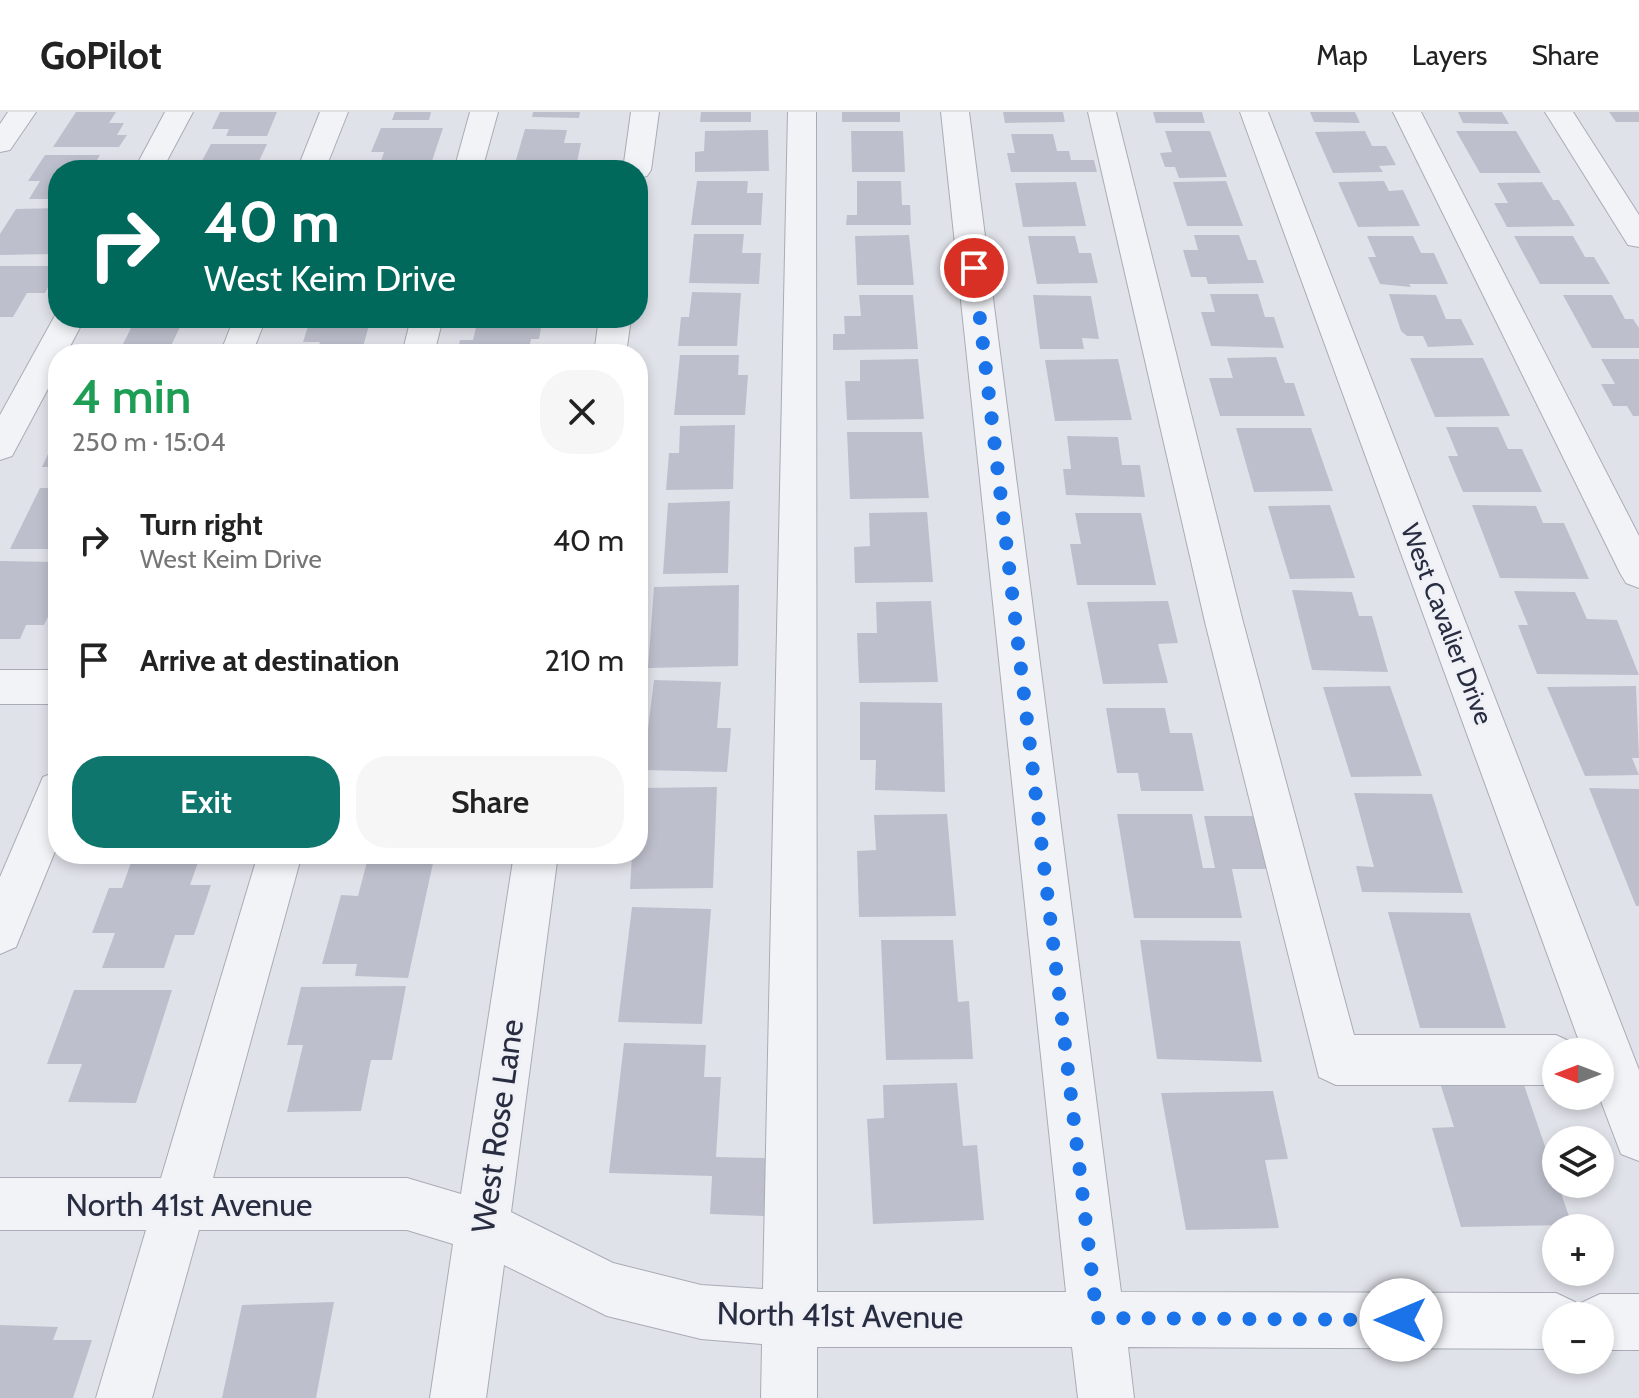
<!DOCTYPE html>
<meta charset="utf-8">
<style>
:root{--surface:#fff;--page:#f6f6f6;--text:#222;--muted:#767676;--line:#e0e0e0;--accent:#0f766e}
body{margin:0;font-family:Cabin,sans-serif;background:var(--page);color:var(--text);height:100vh;display:flex;flex-direction:column;font-size:30px;white-space:nowrap}
*{box-sizing:border-box;margin:0}
p{font-size:26px;color:var(--muted)}
.icon{flex:none;width:44px;height:44px;fill:none;stroke:currentColor;stroke-width:2;stroke-linecap:round;stroke-linejoin:round}
.map{position:relative;flex:1;overflow:hidden}
.sheet{position:absolute;left:48px;top:232px;width:600px;height:520px;display:flex;flex-direction:column;background:var(--surface);border-radius:32px;box-shadow:0 4px 12px #0003}
.sheet>*{flex:none}
.banner{position:absolute;left:48px;top:48px;width:600px;height:168px;border-radius:32px;box-shadow:0 4px 12px #0003;background:#00695c;color:#fff;overflow:hidden}
.needle{width:52px;rotate:270deg}
.buttons{position:absolute;left:1542px;top:926px;display:grid;gap:16px}
.buttons a{display:grid;place-items:center;width:72px;height:72px;border-radius:50%;background:var(--surface);box-shadow:0 4px 12px #0003;font-size:40px}
.pin{position:absolute;display:grid;place-items:center;width:68px;height:68px;color:#fff;margin:-34px;border:4px solid #fff;border-radius:50%;box-shadow:0 2px 8px #0007}
.me{position:absolute;width:88px;margin:-44px;rotate:270deg;stroke-linejoin:round;filter:drop-shadow(0 0 6px #0008)}
.turn{display:flex;align-items:center;gap:28px;height:168px;padding:0 24px;font-size:36px}
.turn .icon{width:104px;height:104px;stroke-width:2.5}
.turn b{display:block;font-size:56px;line-height:68px}
.round{display:grid;place-items:center;flex:none;width:84px;height:84px;border-radius:32px;background:var(--page)}
.headline{display:flex;align-items:center;justify-content:space-between;height:136px;padding:0 24px}
h1{font-size:48px;font-weight:600;line-height:60px;color:#1e9e55}
.cta{display:flex;gap:16px;margin-top:auto;padding:16px 24px}
.cta a{flex:1;height:92px;border-radius:32px;background:var(--accent);color:#fff;font-size:32px;font-weight:600;line-height:92px;text-align:center}
.cta a+a{background:var(--page);color:var(--text)}
ul{padding:0;list-style:none}
li{display:flex;align-items:center;gap:24px;height:120px;padding:0 24px}
li div{flex:1}
li b{display:block;font-size:30px}
li em{font-style:normal}
header{display:flex;align-items:center;gap:48px;box-sizing:border-box;height:112px;padding:0 40px;background:var(--surface);border-bottom:2px solid var(--line)}
header strong{font-size:38px}
nav{display:flex;gap:44px;margin-inline-start:auto;font-size:28px}
.map>svg:first-child{display:block}
.building{fill:#bdc0cc}
.lines{fill:none;stroke-linecap:round;stroke-linejoin:round}
.minor-casing{stroke:#a9acb7;stroke-width:2}
.minor{fill:#f2f3f7;fill-rule:evenodd}
.route{stroke:#1a73e8;stroke-width:14;stroke-dasharray:0 25.2}
.labels{text-anchor:middle;dominant-baseline:central;stroke-width:6;stroke-linejoin:round;paint-order:stroke}
.street-label{font-size:26px;fill:#282d41;stroke:#eff1f6}
.near-street-label{font-size:32px;fill:#282d41;stroke:#eff1f6}
</style>
<header>
<strong>GoPilot</strong>
<nav><a>Map</a><a>Layers</a><a>Share</a></nav>
</header>
<div class="map">
<svg width="1639" height="1286" viewBox="0 0 1639 1286">
<rect width="100%" height="100%" fill="#e0e2e9"/>
<g class="building">
<path d="M 76,0 L 116,0 L 109,11 L 124,11 L 117,23 L 127,23 L 119,35 L 53,35 Z"/>
<path d="M 220,0 L 277,0 L 267,24 L 226,24 L 229,17 L 212,17 Z"/>
<path d="M 395,0 L 431,0 L 429,8 L 392,8 Z"/>
<path d="M 533,0 L 580,0 L 579,6 L 532,5 Z"/>
<path d="M 701,0 L 751,0 L 751,10 L 700,10 Z"/>
<rect x="842" y="0" width="58" height="10"/>
<path d="M 1003,0 L 1063,0 L 1065,10 L 1005,11 Z"/>
<path d="M 1153,0 L 1202,0 L 1205,11 L 1156,11 Z"/>
<path d="M 1310,0 L 1355,0 L 1360,11 L 1314,10 Z"/>
<path d="M 1458,0 L 1502,0 L 1509,12 L 1463,11 Z"/>
<path d="M 1609,0 L 1639,0 L 1639,10 L 1616,10 Z"/>
<path d="M 381,16 L 443,16 L 429,58 L 378,58 L 384,40 L 371,40 Z"/>
<path d="M 525,17 L 567,18 L 564,31 L 581,31 L 577,50 L 554,50 L 552,58 L 513,58 Z"/>
<path d="M 768,18 L 769,59 L 695,60 L 695,40 L 704,39 L 705,19 Z"/>
<path d="M 851,19 L 903,19 L 905,60 L 852,60 Z"/>
<path d="M 1165,19 L 1210,19 L 1227,65 L 1179,66 L 1175,55 L 1165,55 L 1160,41 L 1172,40 Z"/>
<path d="M 1365,19 L 1372,34 L 1386,34 L 1396,53 L 1379,54 L 1383,60 L 1333,61 L 1315,20 Z"/>
<path d="M 1456,19 L 1516,19 L 1541,61 L 1480,61 Z"/>
<path d="M 1011,22 L 1053,22 L 1057,39 L 1069,39 L 1071,48 L 1094,48 L 1097,60 L 1011,60 L 1007,41 L 1015,41 Z"/>
<path d="M 211,32 L 267,32 L 255,58 L 197,58 Z"/>
<path d="M 45,43 L 100,43 L 91,58 L 58,58 L 58,87 L 29,87 L 40,69 L 28,69 Z"/>
<path d="M 697,69 L 748,69 L 747,81 L 763,81 L 761,113 L 691,113 Z"/>
<path d="M 857,69 L 901,69 L 902,93 L 910,93 L 911,113 L 846,113 L 847,103 L 857,103 Z"/>
<path d="M 1226,69 L 1243,114 L 1187,114 L 1173,70 Z"/>
<path d="M 1384,69 L 1389,79 L 1403,78 L 1420,114 L 1358,115 L 1338,70 Z"/>
<path d="M 1076,70 L 1086,114 L 1023,115 L 1015,71 Z"/>
<path d="M 1542,70 L 1553,88 L 1559,88 L 1575,114 L 1507,115 L 1494,91 L 1508,91 L 1497,71 Z"/>
<path d="M 58,96 L 58,132 L 52,142 L 0,143 L 0,122 L 16,97 Z"/>
<path d="M 694,122 L 744,122 L 742,141 L 761,141 L 759,172 L 689,171 Z"/>
<path d="M 909,123 L 914,173 L 857,173 L 855,124 Z"/>
<path d="M 1194,123 L 1239,123 L 1248,148 L 1256,148 L 1264,171 L 1208,172 L 1206,165 L 1191,165 L 1183,138 L 1198,138 Z"/>
<path d="M 1028,124 L 1075,124 L 1079,141 L 1091,141 L 1098,171 L 1037,172 Z"/>
<path d="M 1367,124 L 1413,124 L 1421,141 L 1434,141 L 1448,172 L 1409,172 L 1411,175 L 1380,172 L 1368,145 L 1376,145 Z"/>
<path d="M 1514,124 L 1573,124 L 1585,145 L 1594,145 L 1610,172 L 1540,172 Z"/>
<path d="M 0,154 L 58,154 L 58,158 L 45,181 L 27,181 L 13,205 L 0,205 Z"/>
<path d="M 692,180 L 741,181 L 737,234 L 678,234 L 681,205 L 689,205 Z"/>
<path d="M 1210,182 L 1258,182 L 1265,205 L 1274,205 L 1284,236 L 1211,234 L 1201,200 L 1215,200 Z"/>
<path d="M 1389,182 L 1436,183 L 1446,207 L 1461,207 L 1474,233 L 1428,235 L 1423,224 L 1407,224 L 1401,219 Z"/>
<path d="M 859,183 L 913,183 L 918,237 L 833,238 L 833,222 L 845,222 L 844,204 L 861,204 Z"/>
<path d="M 1033,183 L 1091,184 L 1099,227 L 1082,226 L 1084,237 L 1040,237 Z"/>
<path d="M 1563,183 L 1612,183 L 1625,207 L 1633,207 L 1639,216 L 1639,236 L 1592,236 Z"/>
<path d="M 323,206 L 371,206 L 361,242 L 316,242 L 320,230 L 303,230 L 310,208 Z"/>
<path d="M 543,206 L 539,227 L 531,227 L 528,242 L 457,242 L 460,228 L 473,228 L 478,207 Z"/>
<path d="M 133,212 L 181,213 L 167,242 L 87,242 L 92,234 L 122,234 Z"/>
<path d="M 680,243 L 739,243 L 738,263 L 748,263 L 745,303 L 674,303 Z"/>
<path d="M 1276,245 L 1285,271 L 1294,271 L 1305,304 L 1220,304 L 1209,266 L 1233,266 L 1227,246 Z"/>
<path d="M 1410,246 L 1483,246 L 1510,304 L 1435,305 Z"/>
<path d="M 918,247 L 924,307 L 847,308 L 845,269 L 860,269 L 860,248 Z"/>
<path d="M 1118,247 L 1132,308 L 1055,309 L 1045,248 Z"/>
<path d="M 1601,247 L 1639,247 L 1639,304 L 1633,304 L 1627,294 L 1613,294 L 1601,272 L 1615,272 Z"/>
<path d="M 735,313 L 733,377 L 666,378 L 669,341 L 679,341 L 680,314 Z"/>
<path d="M 1446,315 L 1498,315 L 1508,337 L 1522,337 L 1542,380 L 1463,380 L 1448,344 L 1458,344 Z"/>
<path d="M 1236,316 L 1311,316 L 1333,379 L 1254,380 Z"/>
<path d="M 58,320 L 58,355 L 42,355 Z"/>
<path d="M 847,320 L 922,320 L 929,386 L 850,387 Z"/>
<path d="M 1067,324 L 1118,325 L 1122,353 L 1140,353 L 1145,385 L 1066,383 L 1063,357 L 1071,357 Z"/>
<path d="M 40,376 L 58,376 L 58,437 L 10,437 Z"/>
<path d="M 730,389 L 728,461 L 663,462 L 668,391 Z"/>
<path d="M 1330,393 L 1355,466 L 1290,467 L 1268,394 Z"/>
<path d="M 1472,393 L 1536,394 L 1543,411 L 1564,411 L 1589,467 L 1500,466 Z"/>
<path d="M 927,400 L 933,470 L 855,471 L 854,435 L 870,434 L 869,401 Z"/>
<path d="M 1075,401 L 1141,401 L 1156,473 L 1077,473 L 1070,432 L 1081,432 Z"/>
<path d="M 0,449 L 58,450 L 58,484 L 44,513 L 26,513 L 20,527 L 0,527 Z"/>
<path d="M 739,473 L 738,554 L 648,556 L 654,475 Z"/>
<path d="M 1292,478 L 1352,480 L 1359,504 L 1372,504 L 1388,560 L 1312,558 Z"/>
<path d="M 1514,479 L 1575,480 L 1587,507 L 1617,508 L 1639,563 L 1537,562 L 1518,513 L 1528,513 Z"/>
<path d="M 931,489 L 938,570 L 859,571 L 857,521 L 877,521 L 876,490 Z"/>
<path d="M 1168,489 L 1178,531 L 1158,532 L 1168,571 L 1103,572 L 1087,490 Z"/>
<path d="M 654,568 L 721,570 L 717,616 L 731,616 L 727,660 L 643,658 Z"/>
<path d="M 1390,574 L 1422,664 L 1351,665 L 1323,575 Z"/>
<path d="M 1636,574 L 1639,646 L 1632,646 L 1639,663 L 1585,664 L 1547,575 Z"/>
<path d="M 860,590 L 942,591 L 945,680 L 875,678 L 876,648 L 860,648 Z"/>
<path d="M 1106,596 L 1165,596 L 1170,621 L 1192,621 L 1204,679 L 1141,679 L 1138,661 L 1117,661 Z"/>
<path d="M 717,675 L 713,776 L 630,777 L 632,742 L 638,742 L 638,676 Z"/>
<path d="M 1589,676 L 1639,677 L 1639,794 L 1636,794 Z"/>
<path d="M 1354,681 L 1432,682 L 1463,781 L 1362,780 L 1356,754 L 1374,755 Z"/>
<path d="M 947,702 L 956,804 L 859,805 L 857,739 L 876,738 L 874,703 Z"/>
<path d="M 1117,702 L 1192,702 L 1203,756 L 1215,756 L 1204,704 L 1257,704 L 1269,757 L 1232,757 L 1242,806 L 1134,806 Z"/>
<path d="M 134,742 L 201,742 L 190,773 L 211,773 L 194,823 L 175,823 L 164,856 L 102,856 L 115,821 L 92,821 L 109,776 L 122,776 Z"/>
<path d="M 369,742 L 435,742 L 408,866 L 355,864 L 357,852 L 322,852 L 341,783 L 358,784 Z"/>
<path d="M 632,795 L 711,797 L 702,912 L 618,910 Z"/>
<path d="M 1388,800 L 1470,801 L 1506,916 L 1420,916 Z"/>
<path d="M 881,828 L 953,828 L 958,890 L 969,889 L 973,947 L 886,948 Z"/>
<path d="M 1140,828 L 1240,829 L 1262,950 L 1157,947 Z"/>
<path d="M 406,874 L 392,948 L 371,948 L 361,999 L 287,1000 L 303,933 L 287,933 L 301,875 Z"/>
<path d="M 74,878 L 172,878 L 136,991 L 68,990 L 82,952 L 47,952 Z"/>
<path d="M 624,931 L 706,933 L 704,965 L 721,965 L 716,1045 L 767,1046 L 764,1104 L 710,1102 L 712,1064 L 609,1061 Z"/>
<path d="M 957,971 L 963,1034 L 977,1033 L 984,1108 L 873,1112 L 867,1007 L 884,1006 L 883,973 Z"/>
<path d="M 1524,973 L 1572,1113 L 1461,1115 L 1432,1016 L 1454,1015 L 1441,974 Z"/>
<path d="M 1273,979 L 1288,1047 L 1265,1048 L 1279,1116 L 1186,1118 L 1161,981 Z"/>
<path d="M 334,1190 L 316,1286 L 222,1286 L 242,1193 Z"/>
<path d="M 0,1213 L 58,1215 L 53,1228 L 92,1228 L 73,1286 L 0,1286 Z"/>
</g>
<g class="lines">
<defs>
<g id="minor">
<path d="M 8,0 L 36,0 L 10,38 L 0,40 L 0,12 Z"/>
<path d="M 165,0 L 193,0 L 162,58 L 134,58 Z"/>
<path d="M 320,0 L 348,0 L 325,58 L 297,58 Z"/>
<path d="M 470,0 L 498,0 L 482,58 L 454,58 Z"/>
<path d="M 631,0 L 659,0 L 651,58 L 647,64 L 638,66 L 638,58 L 623,58 Z"/>
<path d="M 788,0 L 816,0 L 817,1180 L 1066,1180 L 941,0 L 969,0 L 1121,1180 L 1556,1181 L 1575,1190 L 1578,1196 L 1581,1191 L 1600,1182 L 1639,1182 L 1639,1238 L 1600,1238 L 1600,1204 L 1556,1204 L 1556,1237 L 1128,1235 L 1134,1286 L 1078,1286 L 1072,1235 L 817,1235 L 817,1286 L 761,1286 L 762,1232 L 701,1227 L 607,1204 L 504,1153 L 486,1286 L 430,1286 L 453,1132 L 407,1118 L 199,1118 L 152,1286 L 96,1286 L 146,1118 L 0,1118 L 0,1066 L 161,1066 L 258,742 L 302,742 L 213,1066 L 407,1066 L 461,1082 L 514,742 L 558,742 L 511,1100 L 613,1151 L 701,1173 L 763,1177 Z"/>
<path d="M 1088,0 L 1116,0 L 1243,510 L 1354,923 L 1556,923 L 1573,931 L 1577,940 L 1556,940 L 1556,973 L 1336,973 L 1319,965 L 1205,510 Z"/>
<path d="M 1240,0 L 1268,0 L 1639,958 L 1639,1049 L 1621,1042 L 1599,984 L 1600,940 L 1583,940 Z"/>
<path d="M 1393,0 L 1421,0 L 1639,424 L 1639,476 L 1626,471 L 1620,461 Z"/>
<path d="M 1545,0 L 1573,0 L 1639,103 L 1639,135 L 1628,133 Z"/>
<path d="M 58,198 L 58,206 L 85,206 L 66,242 L 58,242 L 58,258 L 12,344 L 0,348 L 0,303 Z"/>
<path d="M 234,206 L 266,206 L 252,242 L 220,242 Z"/>
<path d="M 411,206 L 443,206 L 434,242 L 402,242 Z"/>
<path d="M 599,206 L 631,206 L 626,242 L 594,242 Z"/>
<rect x="0" y="558" width="58" height="34"/>
<path d="M 58,659 L 58,732 L 16,835 L 0,842 L 0,765 L 43,665 Z"/>
</g>
</defs>
<use href="#minor" class="minor-casing"/>
<use href="#minor" class="minor"/>
</g>
<g class="lines">
<path class="route" d="M 974,156 L 1097,1206 L 1401,1208"/>
</g>
<g class="labels">
<g class="street-label">
<text transform="translate(1447 512) rotate(69)">West Cavalier Drive</text>
</g>
<g class="near-street-label">
<text transform="translate(497 1014) rotate(-82)">West Rose Lane</text>
<text x="189" y="1092">North 41st Avenue</text>
<text transform="translate(840 1203) rotate(1)">North 41st Avenue</text>
</g>
</g>
</svg>
<div class="buttons">
<a><svg class="needle" viewBox="-14 -14 28 28"><path d="M0-13l5 13h-10z" fill="#e53935"/><path d="M0 13l5-13h-10z" fill="#767676"/></svg></a>
<a><svg class="icon" aria-label="layers" viewBox="0 0 24 24"><path d="M12 4l9 5-9 5-9-5zM3 14l9 5 9-5"/></svg></a>
<a>+</a>
<a>−</a>
</div>
<div class="pin" style="left:974px;top:156px;background:#d93025"><svg class="icon" aria-label="arrive" viewBox="0 0 24 24"><path d="M6 21V4h12l-3 4 3 4H6"/></svg></div>
<svg class="me" style="left:1401px;top:1208px" viewBox="-20 -20 40 40"><circle r="19" fill="#fff"/><path d="M0-13L10 11 0 6-10 11z" fill="#1a73e8"/></svg>
<div class="banner">
<div class="turn"><svg class="icon" aria-label="right" viewBox="0 0 24 24"><path d="M7 20v-9h11M14 6l5 5-5 5"/></svg><div><b>40 m</b>West Keim Drive</div></div>
</div>
<section class="sheet">
<div class="headline"><div><h1>4 min</h1><p>250 m · 15:04</p></div><a class="round"><svg class="icon" aria-label="close" viewBox="0 0 24 24"><path d="M6 6l12 12M18 6L6 18"/></svg></a></div>
<ul>
<li><svg class="icon" aria-label="right" viewBox="0 0 24 24"><path d="M7 20v-9h11M14 6l5 5-5 5"/></svg><div><b>Turn right</b><p>West Keim Drive</p></div><em>40 m</em></li>
<li><svg class="icon" aria-label="arrive" viewBox="0 0 24 24"><path d="M6 21V4h12l-3 4 3 4H6"/></svg><div><b>Arrive at destination</b></div><em>210 m</em></li>
</ul>
<div class="cta"><a>Exit</a><a>Share</a></div>
</section>
</div>
